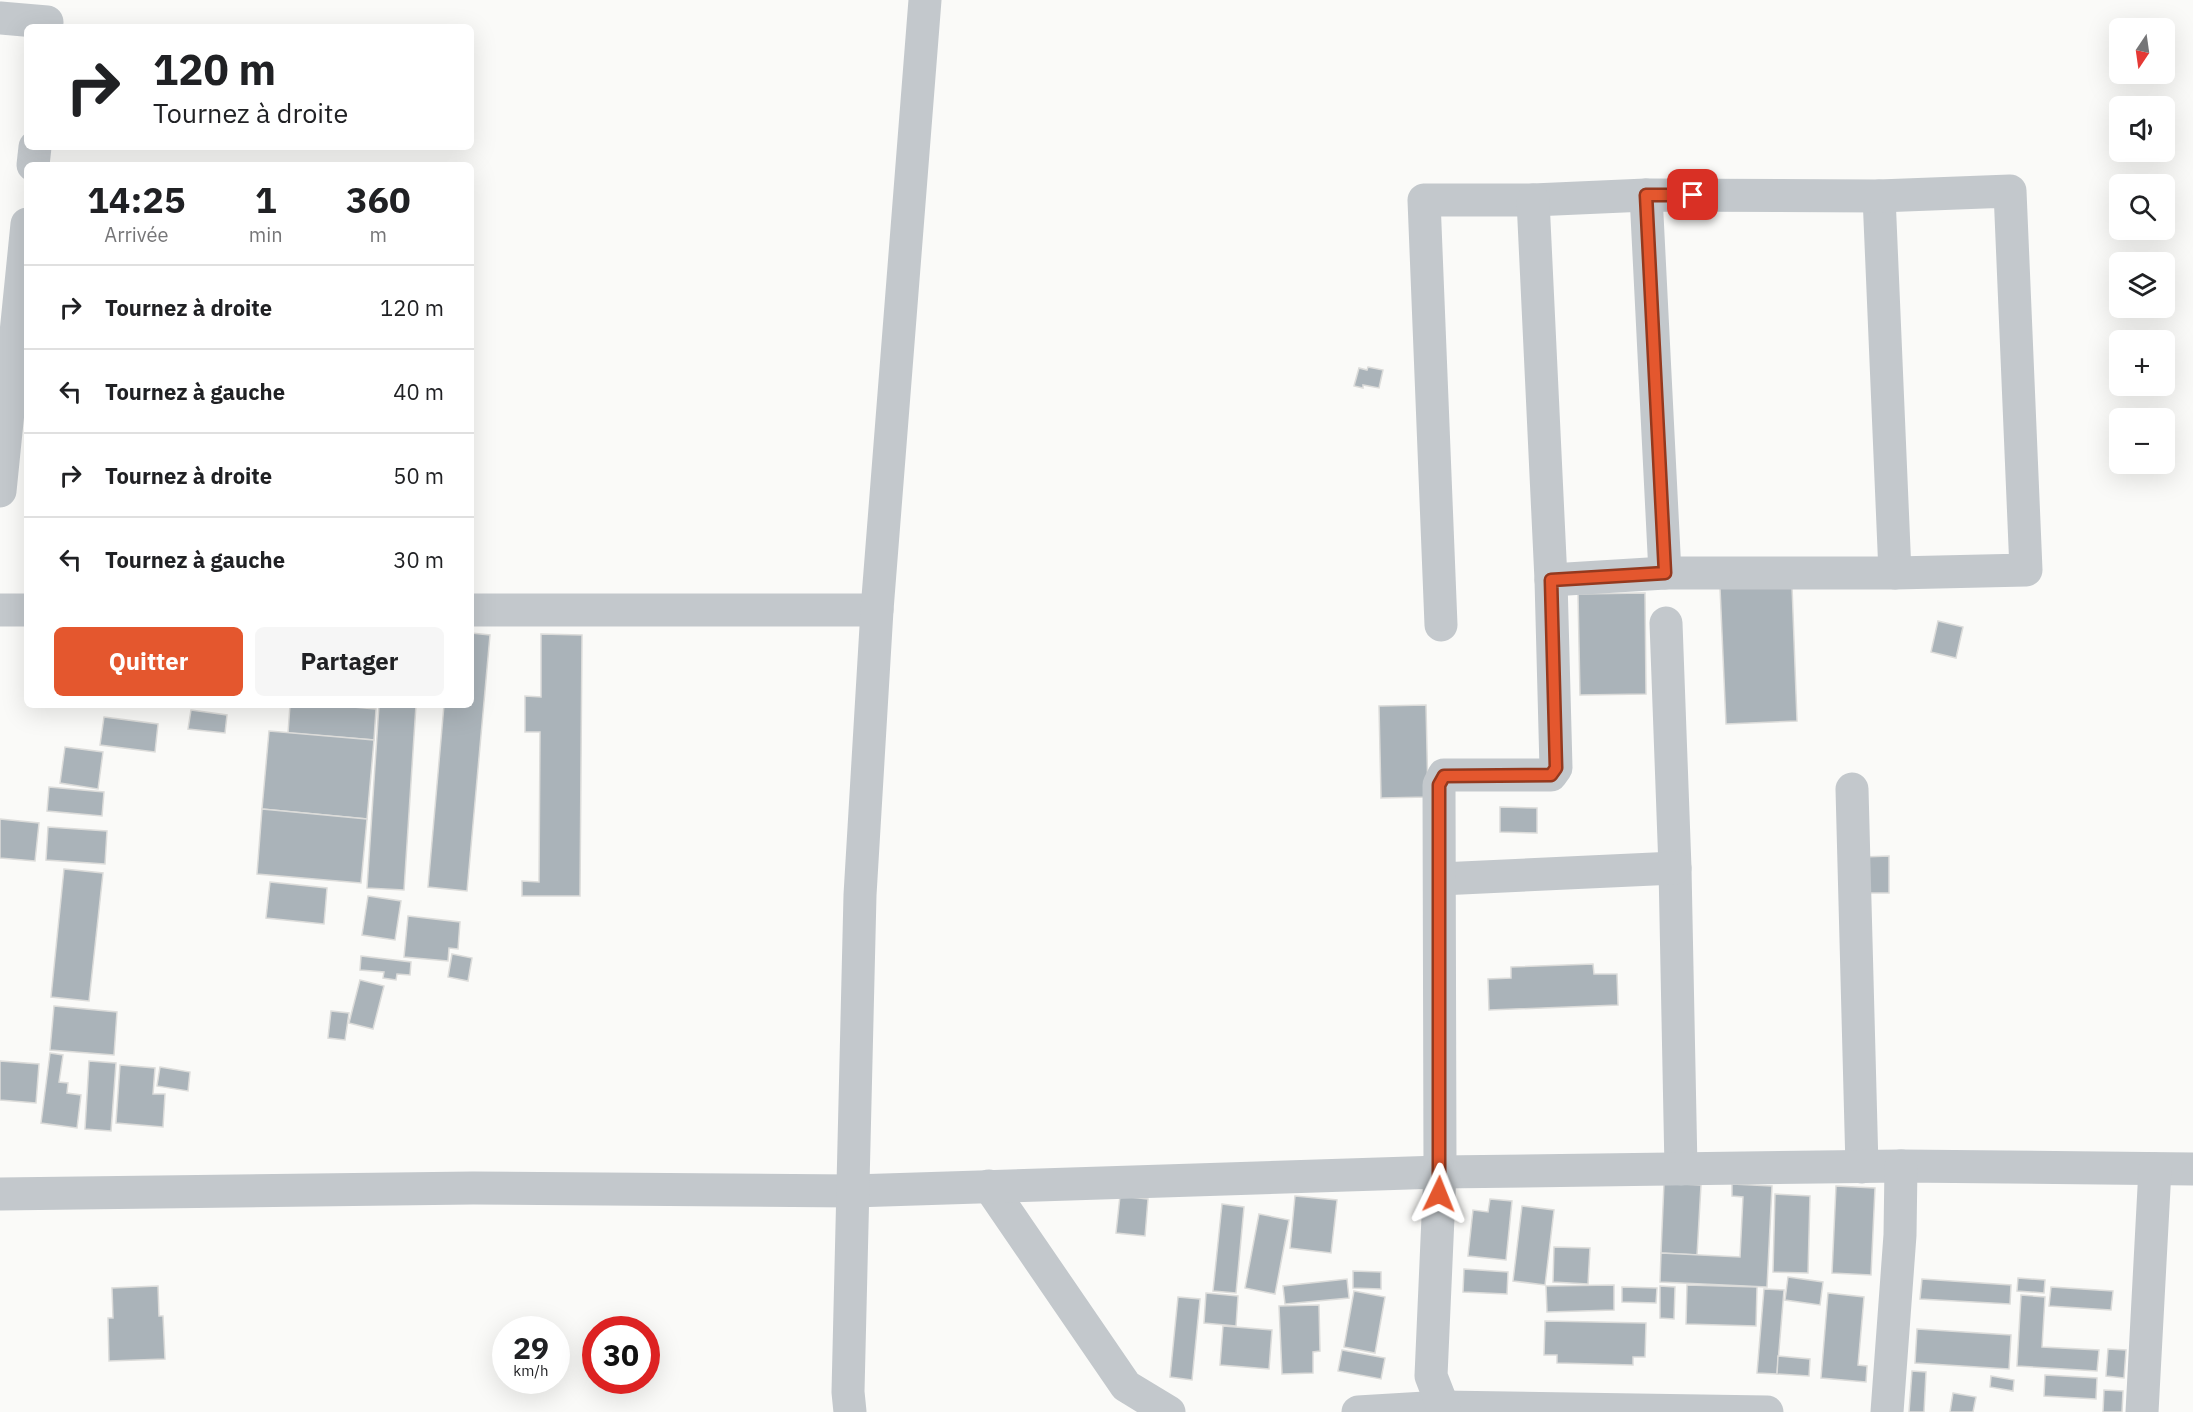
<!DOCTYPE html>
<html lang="fr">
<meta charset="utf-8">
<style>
:root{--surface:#fff;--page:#f6f6f6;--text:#202124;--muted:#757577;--line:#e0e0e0;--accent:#e4572e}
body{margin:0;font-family:"IBM Plex Sans",sans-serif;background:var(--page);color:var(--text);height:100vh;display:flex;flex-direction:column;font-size:22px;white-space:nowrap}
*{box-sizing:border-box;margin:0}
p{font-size:20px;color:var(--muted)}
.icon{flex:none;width:33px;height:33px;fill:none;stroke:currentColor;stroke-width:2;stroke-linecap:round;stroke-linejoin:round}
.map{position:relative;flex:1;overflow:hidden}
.sheet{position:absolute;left:24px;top:162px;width:450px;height:546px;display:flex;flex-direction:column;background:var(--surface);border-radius:9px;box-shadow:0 6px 24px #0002}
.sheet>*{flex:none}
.guide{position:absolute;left:24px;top:24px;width:450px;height:126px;border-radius:9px;box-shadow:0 6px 24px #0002;background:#fff;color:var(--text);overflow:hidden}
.needle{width:39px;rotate:193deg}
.tools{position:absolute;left:2109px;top:18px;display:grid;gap:12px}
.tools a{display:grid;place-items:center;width:66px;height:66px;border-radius:9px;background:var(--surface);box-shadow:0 6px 24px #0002;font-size:30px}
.speed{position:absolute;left:492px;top:1316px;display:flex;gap:12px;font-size:30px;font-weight:700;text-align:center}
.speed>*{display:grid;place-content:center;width:78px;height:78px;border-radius:50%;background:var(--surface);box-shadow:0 6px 24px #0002;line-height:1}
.speed small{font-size:15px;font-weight:400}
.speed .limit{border:9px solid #d22;background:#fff;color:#111}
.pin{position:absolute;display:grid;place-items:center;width:51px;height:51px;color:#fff;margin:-26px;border-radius:12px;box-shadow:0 3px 9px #0006}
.me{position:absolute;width:66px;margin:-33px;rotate:2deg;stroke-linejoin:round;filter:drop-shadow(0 0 4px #0008)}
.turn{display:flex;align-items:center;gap:21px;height:126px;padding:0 30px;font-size:27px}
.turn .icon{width:78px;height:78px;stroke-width:2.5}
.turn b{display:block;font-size:42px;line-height:51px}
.eta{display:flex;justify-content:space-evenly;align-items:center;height:102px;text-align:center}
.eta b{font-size:36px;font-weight:700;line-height:42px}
.button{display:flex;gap:12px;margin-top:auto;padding:12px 30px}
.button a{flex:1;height:69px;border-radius:9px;background:var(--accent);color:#fff;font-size:24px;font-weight:700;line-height:69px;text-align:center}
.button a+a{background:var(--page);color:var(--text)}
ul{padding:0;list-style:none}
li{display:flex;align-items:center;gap:18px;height:84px;padding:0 30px;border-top:2px solid var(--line)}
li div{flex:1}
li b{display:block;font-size:22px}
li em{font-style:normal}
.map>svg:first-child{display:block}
.building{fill:#aab3b9;stroke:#dcdcda;stroke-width:1.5}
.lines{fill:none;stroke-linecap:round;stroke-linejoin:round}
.minor{stroke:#c3c8cc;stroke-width:33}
.route-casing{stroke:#94391e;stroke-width:15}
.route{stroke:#e4572e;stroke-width:10}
</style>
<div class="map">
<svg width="2193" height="1412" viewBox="0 0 2193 1412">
<rect width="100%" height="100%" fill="#fafaf8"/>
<g class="building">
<path d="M 1368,367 L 1383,370 L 1379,388 L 1363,385 L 1363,388 L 1354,386 L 1359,368 L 1367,370 Z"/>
<path d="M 1792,586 L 1797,721 L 1726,724 L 1720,588 Z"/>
<path d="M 1645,593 L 1646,694 L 1580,695 L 1578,594 Z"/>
<path d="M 1938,621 L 1963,627 L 1956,658 L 1931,652 Z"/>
<path d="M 471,633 L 490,635 L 467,891 L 428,887 L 444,705 L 471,705 Z"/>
<path d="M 541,634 L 582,635 L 580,896 L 522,896 L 522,881 L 539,882 L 540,732 L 525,732 L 525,696 L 541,697 Z"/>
<path d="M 290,705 L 330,705 L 376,709 L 374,740 L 288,733 Z"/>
<path d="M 379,705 L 416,705 L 404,890 L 367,888 Z"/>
<path d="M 1426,705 L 1428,797 L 1381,798 L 1379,706 Z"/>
<path d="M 191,710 L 227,715 L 225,733 L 188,729 Z"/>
<path d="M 104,717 L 158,724 L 155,752 L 100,745 Z"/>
<path d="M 269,731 L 374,740 L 367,819 L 262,809 Z"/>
<path d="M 65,747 L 103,752 L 98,789 L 60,783 Z"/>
<path d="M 49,787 L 104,792 L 102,816 L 47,811 Z"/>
<path d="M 1500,807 L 1537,808 L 1537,833 L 1500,832 Z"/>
<path d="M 262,809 L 367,819 L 361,883 L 257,874 Z"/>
<path d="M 0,819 L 39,823 L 35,861 L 0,858 Z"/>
<path d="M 48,827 L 107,831 L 105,864 L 46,860 Z"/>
<path d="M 1889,856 L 1889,893 L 1864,893 L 1863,857 Z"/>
<path d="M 64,869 L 103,873 L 89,1001 L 51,997 Z"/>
<path d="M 270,882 L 327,888 L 324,924 L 266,918 Z"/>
<path d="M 368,896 L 401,901 L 395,940 L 362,935 Z"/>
<path d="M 408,916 L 460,922 L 458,949 L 449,948 L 448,961 L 404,957 Z"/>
<path d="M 452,954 L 472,958 L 468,981 L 448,977 Z"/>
<path d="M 361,956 L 411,962 L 410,975 L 397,974 L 396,980 L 383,978 L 384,972 L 360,970 Z"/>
<path d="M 1593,964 L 1594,974 L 1617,974 L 1618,1005 L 1489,1010 L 1488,979 L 1511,978 L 1511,967 Z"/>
<path d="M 360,980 L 384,986 L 373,1029 L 349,1023 Z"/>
<path d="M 54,1006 L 117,1012 L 114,1055 L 50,1050 Z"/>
<path d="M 331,1011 L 349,1013 L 345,1040 L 328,1038 Z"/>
<path d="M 50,1053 L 63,1055 L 59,1082 L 68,1083 L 67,1093 L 81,1095 L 77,1128 L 41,1123 Z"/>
<path d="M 0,1061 L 39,1064 L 36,1103 L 0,1100 Z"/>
<path d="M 89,1061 L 116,1063 L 111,1131 L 85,1129 Z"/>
<path d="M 120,1065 L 155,1068 L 153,1094 L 165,1094 L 163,1127 L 116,1123 Z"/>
<path d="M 160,1067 L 190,1072 L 188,1091 L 157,1086 Z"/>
<path d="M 1664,1183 L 1701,1185 L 1697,1255 L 1661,1253 Z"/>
<path d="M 1732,1184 L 1772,1186 L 1767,1287 L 1660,1282 L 1661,1253 L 1740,1257 L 1743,1197 L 1732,1196 Z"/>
<path d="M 1836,1186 L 1875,1188 L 1871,1275 L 1832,1273 Z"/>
<path d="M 1775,1194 L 1810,1196 L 1808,1273 L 1773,1272 Z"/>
<path d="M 1120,1196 L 1148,1199 L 1145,1236 L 1116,1233 Z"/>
<path d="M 1295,1196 L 1337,1200 L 1331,1253 L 1290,1248 Z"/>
<path d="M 1490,1199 L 1512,1201 L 1506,1260 L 1468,1256 L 1473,1210 L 1488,1212 Z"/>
<path d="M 1222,1204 L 1244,1207 L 1236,1293 L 1213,1291 Z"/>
<path d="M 1522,1206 L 1554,1210 L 1545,1285 L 1513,1281 Z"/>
<path d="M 1259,1214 L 1289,1220 L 1275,1294 L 1245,1288 Z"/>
<path d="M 1554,1247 L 1590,1248 L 1588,1284 L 1553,1282 Z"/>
<path d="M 1464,1269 L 1508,1272 L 1507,1294 L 1463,1292 Z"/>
<path d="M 1353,1271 L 1381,1272 L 1381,1289 L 1353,1288 Z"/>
<path d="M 1788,1277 L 1823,1282 L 1820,1305 L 1785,1300 Z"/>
<path d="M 2018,1278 L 2045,1280 L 2044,1293 L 2017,1291 Z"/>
<path d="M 1347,1279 L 1349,1298 L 1285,1304 L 1283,1286 Z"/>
<path d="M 1922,1279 L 2011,1285 L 2010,1304 L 1920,1299 Z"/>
<path d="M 1614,1285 L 1614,1310 L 1547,1312 L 1546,1286 Z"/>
<path d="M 1687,1285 L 1757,1287 L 1756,1326 L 1686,1324 Z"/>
<path d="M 158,1286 L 159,1316 L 163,1316 L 165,1359 L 109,1361 L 108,1318 L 113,1318 L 112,1288 Z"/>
<path d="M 1660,1286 L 1675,1287 L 1674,1319 L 1660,1318 Z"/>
<path d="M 1622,1287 L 1657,1288 L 1656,1303 L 1622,1302 Z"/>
<path d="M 2051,1287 L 2113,1291 L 2111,1310 L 2049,1306 Z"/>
<path d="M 1764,1289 L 1784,1290 L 1777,1374 L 1757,1373 Z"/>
<path d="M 1354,1291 L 1385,1297 L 1375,1353 L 1344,1347 Z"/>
<path d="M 1206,1293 L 1238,1296 L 1236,1326 L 1204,1323 Z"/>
<path d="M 1828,1293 L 1864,1297 L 1858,1365 L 1867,1366 L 1866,1382 L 1821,1378 Z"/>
<path d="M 2021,1295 L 2045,1297 L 2042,1347 L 2099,1350 L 2097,1371 L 2017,1366 Z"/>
<path d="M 1178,1297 L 1200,1299 L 1192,1380 L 1170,1377 Z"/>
<path d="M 1319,1305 L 1320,1351 L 1313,1352 L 1313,1373 L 1282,1374 L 1279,1306 Z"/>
<path d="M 1545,1321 L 1646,1323 L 1645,1357 L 1633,1357 L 1633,1365 L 1557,1363 L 1557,1355 L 1544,1355 Z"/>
<path d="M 1223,1326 L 1272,1330 L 1269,1369 L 1220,1365 Z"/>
<path d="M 1917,1329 L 2011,1335 L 2009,1369 L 1915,1363 Z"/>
<path d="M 2108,1349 L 2126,1350 L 2124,1378 L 2106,1376 Z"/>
<path d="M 1342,1350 L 1385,1358 L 1381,1379 L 1338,1371 Z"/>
<path d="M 1778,1356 L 1810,1359 L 1809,1376 L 1777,1374 Z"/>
<path d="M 1912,1371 L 1926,1372 L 1924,1412 L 1909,1412 Z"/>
<path d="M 2045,1375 L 2097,1378 L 2096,1399 L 2044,1396 Z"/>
<path d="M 1991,1376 L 2014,1380 L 2013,1391 L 1990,1387 Z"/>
<path d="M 2104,1390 L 2123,1391 L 2122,1412 L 2103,1412 Z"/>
<path d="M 1953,1393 L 1976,1397 L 1973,1412 L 1950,1412 Z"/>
</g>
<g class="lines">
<g class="minor">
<path d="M 0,18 L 47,22"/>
<path d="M 33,165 L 35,147"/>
<path d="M 1646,195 L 1665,573"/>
<path d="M 1879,196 L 1895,573"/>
<path d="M 0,491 L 27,224"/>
<path d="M 0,610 L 27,610"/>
<path d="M 471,610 L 877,610"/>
<path d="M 1666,623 L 1675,868 L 1681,1169"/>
<path d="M 1441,625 L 1424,200 L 1533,200 L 1646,195 L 1879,196 L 2010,191 L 2026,570 L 1895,573 L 1665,573 L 1551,580"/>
<path d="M 1852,789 L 1862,1167"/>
<path d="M 1440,879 L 1675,868"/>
<path d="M 989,1186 L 1126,1386 L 1169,1412"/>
<path d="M 0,1194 L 473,1188 L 853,1191 L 1440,1172 L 1901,1166 L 2193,1169"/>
<path d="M 850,1412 L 848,1392 L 860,895 L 877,610 L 925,0"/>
<path d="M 1358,1412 L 1442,1407 L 1767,1412"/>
<path d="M 1445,1412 L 1431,1376 L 1440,1172 L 1439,785 L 1444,775 L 1551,775 L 1556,768 L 1551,580 L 1533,200"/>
<path d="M 1887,1412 L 1900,1235 L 1901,1166"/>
<path d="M 2142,1412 L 2155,1169"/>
</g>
</g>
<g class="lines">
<defs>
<path id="route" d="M 1439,1194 L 1439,785 L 1444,776 L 1551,775 L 1556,768 L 1551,580 L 1665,573 L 1646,195 L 1693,195"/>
</defs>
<use href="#route" class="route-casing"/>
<use href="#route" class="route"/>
</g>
</svg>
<div class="tools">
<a><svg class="needle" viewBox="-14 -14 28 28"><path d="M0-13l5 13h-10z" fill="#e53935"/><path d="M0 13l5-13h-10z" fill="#757577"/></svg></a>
<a><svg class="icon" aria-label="sound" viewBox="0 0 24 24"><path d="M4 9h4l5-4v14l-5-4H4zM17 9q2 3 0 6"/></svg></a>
<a><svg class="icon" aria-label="search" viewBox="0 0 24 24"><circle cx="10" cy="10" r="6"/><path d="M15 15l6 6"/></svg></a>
<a><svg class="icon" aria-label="layers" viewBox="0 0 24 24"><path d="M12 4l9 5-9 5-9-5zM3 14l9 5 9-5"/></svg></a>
<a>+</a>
<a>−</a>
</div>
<div class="speed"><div>29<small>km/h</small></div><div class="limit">30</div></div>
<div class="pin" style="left:1693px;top:195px;background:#d93025"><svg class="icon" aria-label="arrive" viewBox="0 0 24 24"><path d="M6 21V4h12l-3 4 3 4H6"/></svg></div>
<svg class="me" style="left:1439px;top:1194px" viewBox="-20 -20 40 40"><path d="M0-17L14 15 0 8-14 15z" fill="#e4572e" stroke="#fff" stroke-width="4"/></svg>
<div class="guide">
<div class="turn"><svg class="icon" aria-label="right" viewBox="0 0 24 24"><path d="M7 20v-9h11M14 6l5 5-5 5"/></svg><div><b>120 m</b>Tournez à droite</div></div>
</div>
<section class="sheet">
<div class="eta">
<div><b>14:25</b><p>Arrivée</p></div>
<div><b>1</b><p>min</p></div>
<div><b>360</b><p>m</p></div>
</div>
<ul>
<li><svg class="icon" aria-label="right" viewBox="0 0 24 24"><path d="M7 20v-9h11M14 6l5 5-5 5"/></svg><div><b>Tournez à droite</b></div><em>120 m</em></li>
<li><svg class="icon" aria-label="left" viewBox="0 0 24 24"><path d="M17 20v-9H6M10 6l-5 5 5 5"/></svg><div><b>Tournez à gauche</b></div><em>40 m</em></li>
<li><svg class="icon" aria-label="right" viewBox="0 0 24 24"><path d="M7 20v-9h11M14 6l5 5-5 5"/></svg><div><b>Tournez à droite</b></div><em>50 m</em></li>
<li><svg class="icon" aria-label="left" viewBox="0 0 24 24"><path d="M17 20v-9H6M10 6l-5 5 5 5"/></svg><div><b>Tournez à gauche</b></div><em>30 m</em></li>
</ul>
<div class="button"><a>Quitter</a><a>Partager</a></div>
</section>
</div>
